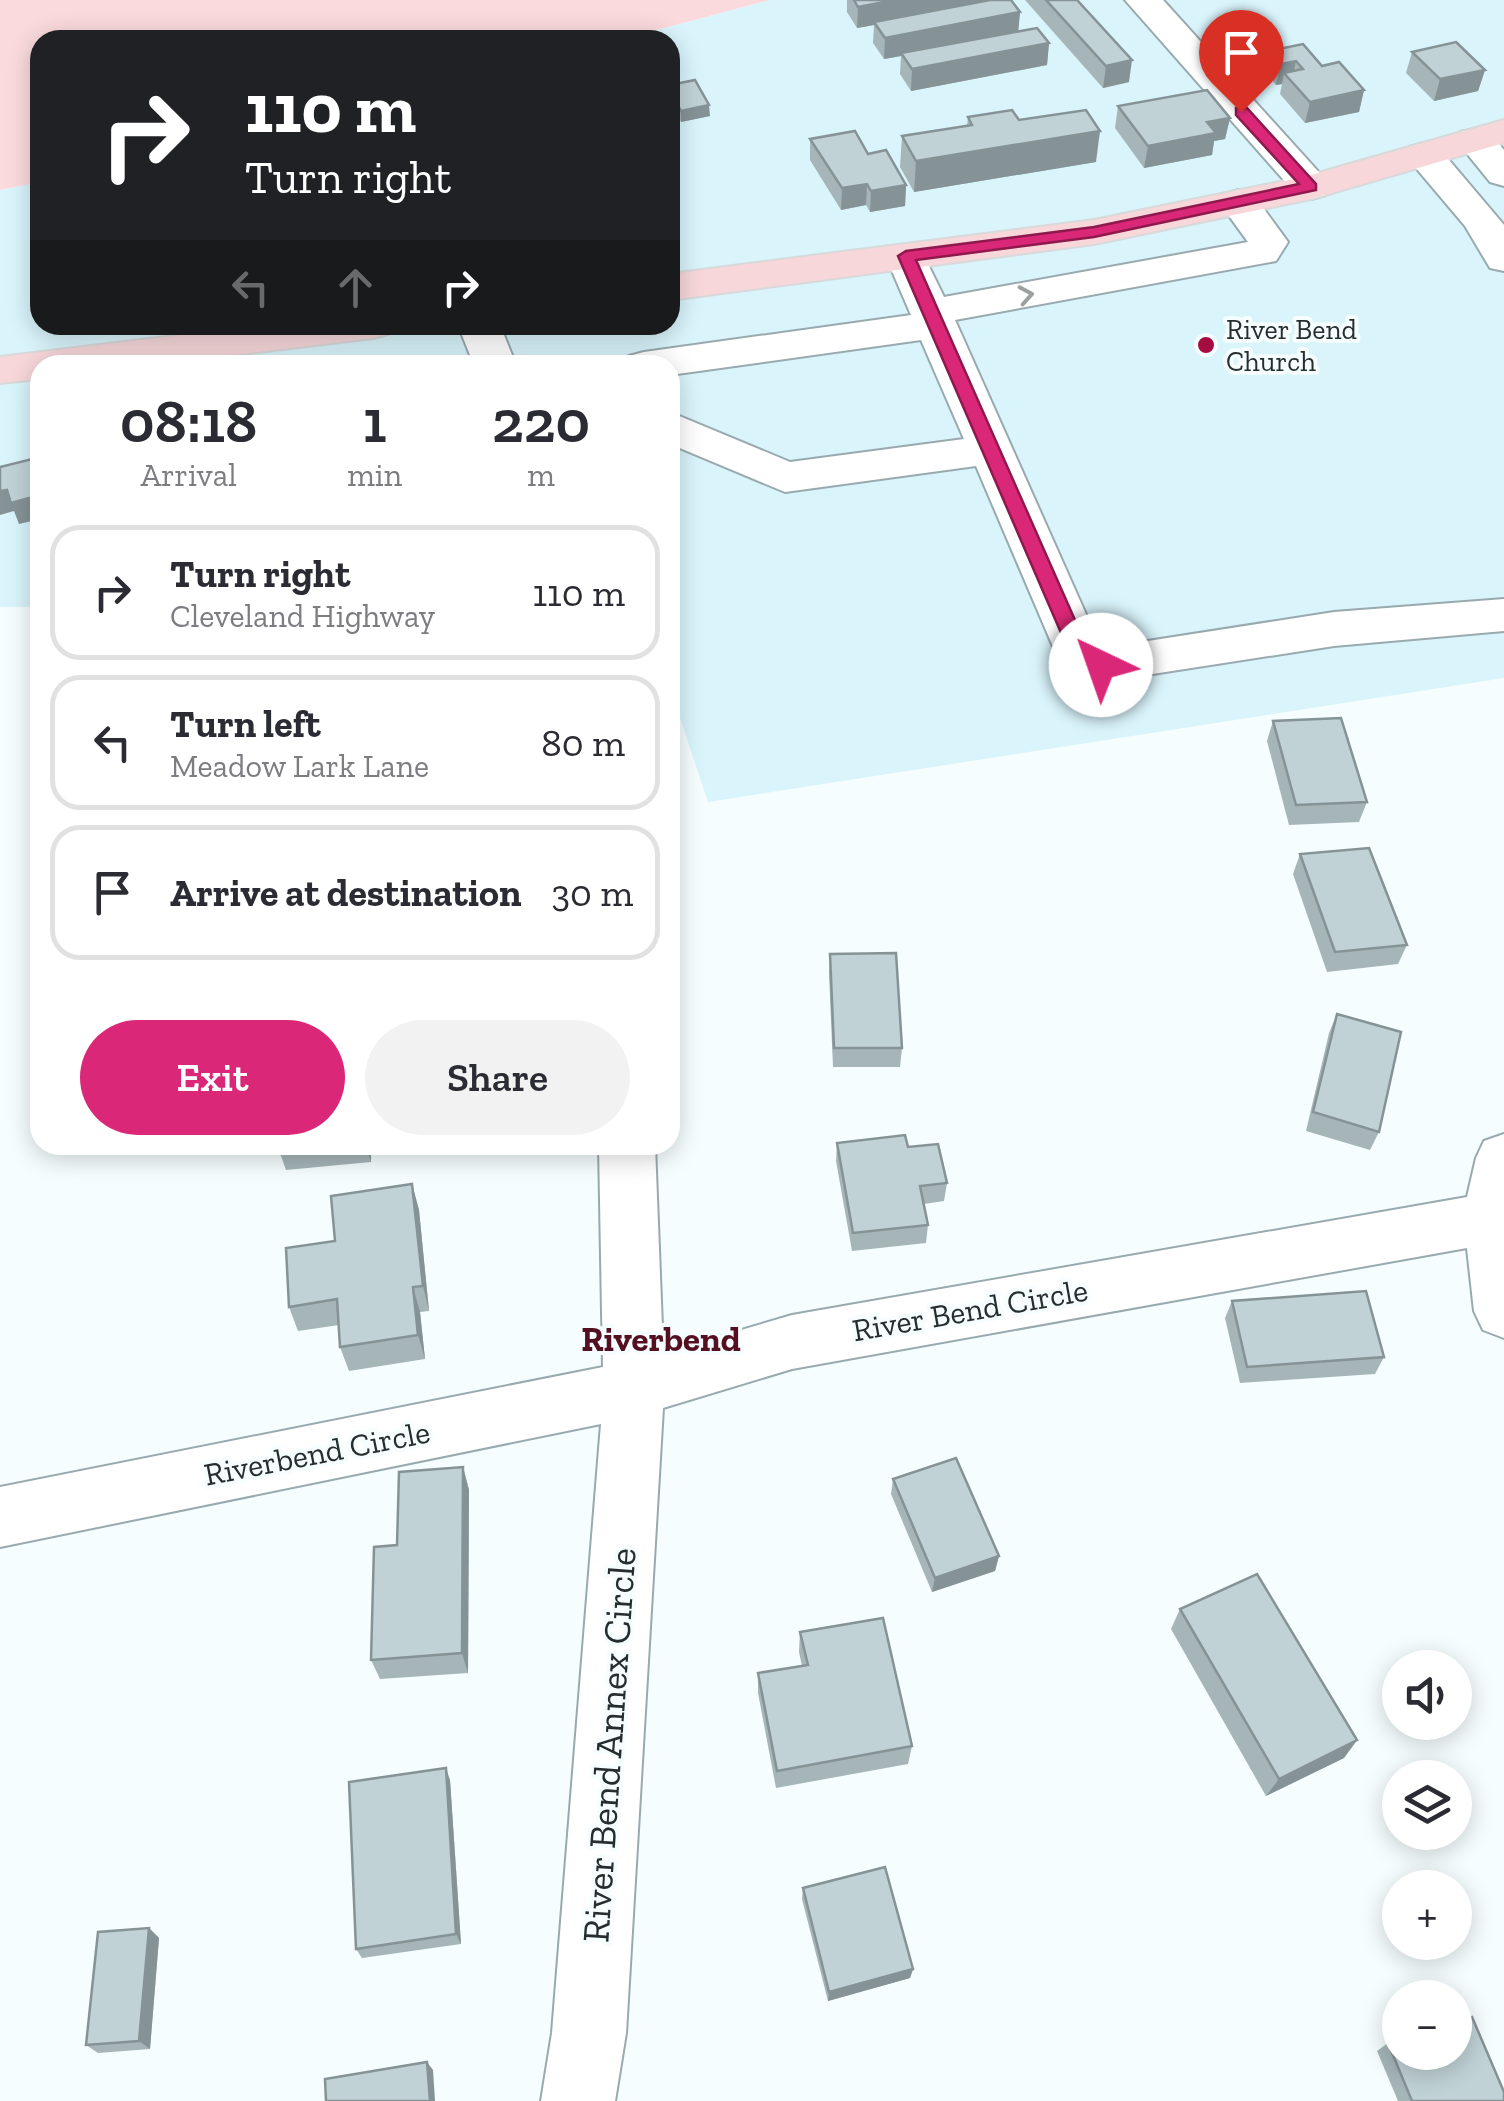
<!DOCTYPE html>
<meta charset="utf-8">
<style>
:root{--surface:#fff;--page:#f2f2f3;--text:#2b2b33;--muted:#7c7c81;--line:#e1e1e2;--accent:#db2777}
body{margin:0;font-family:"Zilla Slab",serif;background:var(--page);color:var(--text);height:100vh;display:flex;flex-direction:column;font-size:38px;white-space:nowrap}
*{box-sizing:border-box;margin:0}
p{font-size:32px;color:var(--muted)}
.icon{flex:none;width:55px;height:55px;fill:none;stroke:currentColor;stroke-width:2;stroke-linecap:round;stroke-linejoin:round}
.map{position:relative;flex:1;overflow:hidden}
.side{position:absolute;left:30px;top:355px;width:650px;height:800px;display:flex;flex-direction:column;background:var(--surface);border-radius:30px;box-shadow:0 5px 25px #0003}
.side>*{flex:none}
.hud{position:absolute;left:30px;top:30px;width:650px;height:305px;border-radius:30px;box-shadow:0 5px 25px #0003;background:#202124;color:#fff;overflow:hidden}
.fabs{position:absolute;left:1382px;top:1650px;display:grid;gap:20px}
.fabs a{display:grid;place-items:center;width:90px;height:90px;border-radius:50%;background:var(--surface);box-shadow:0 5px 25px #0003;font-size:50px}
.pin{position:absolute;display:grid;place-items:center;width:85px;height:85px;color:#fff;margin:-102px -42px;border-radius:50% 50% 50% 0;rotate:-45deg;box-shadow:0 0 10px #0007}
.pin .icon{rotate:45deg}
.me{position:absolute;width:110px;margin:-55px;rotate:318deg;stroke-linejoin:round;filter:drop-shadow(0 0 8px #0008)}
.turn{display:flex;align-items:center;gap:35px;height:210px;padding:0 50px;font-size:45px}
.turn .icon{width:130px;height:130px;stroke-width:2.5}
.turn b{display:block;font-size:70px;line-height:85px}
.lanes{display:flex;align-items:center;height:95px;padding:0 50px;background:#0003;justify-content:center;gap:50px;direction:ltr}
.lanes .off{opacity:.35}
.eta{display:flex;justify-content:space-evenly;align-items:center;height:170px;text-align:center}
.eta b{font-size:60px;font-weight:600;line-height:70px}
.primary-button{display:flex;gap:20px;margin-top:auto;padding:20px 50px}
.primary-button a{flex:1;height:115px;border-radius:60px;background:var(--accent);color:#fff;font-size:40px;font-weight:600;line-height:115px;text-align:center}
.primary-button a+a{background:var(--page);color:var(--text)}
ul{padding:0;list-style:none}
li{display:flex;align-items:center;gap:30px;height:135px;margin:0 20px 15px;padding:0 30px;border:5px solid var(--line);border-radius:30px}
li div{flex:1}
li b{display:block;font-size:38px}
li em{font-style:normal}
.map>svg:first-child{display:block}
.built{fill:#d9f4fb}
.green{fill:#fadadd}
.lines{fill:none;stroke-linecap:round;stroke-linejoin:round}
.minor-casing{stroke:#99aaaf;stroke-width:4}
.major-casing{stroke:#d8d9da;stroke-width:4}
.minor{fill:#fff;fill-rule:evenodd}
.major{fill:#f7d7da;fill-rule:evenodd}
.wall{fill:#a5b5b8}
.shaded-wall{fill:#869396}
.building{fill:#c0d2d6;stroke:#869396;stroke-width:2.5}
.oneway{stroke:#9da0a1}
.route{fill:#db2777;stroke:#8e194d;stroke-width:2.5}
.poi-dot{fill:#a50c3f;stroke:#f5fdfe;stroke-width:4}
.labels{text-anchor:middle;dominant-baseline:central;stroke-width:8;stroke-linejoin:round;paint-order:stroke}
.far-poi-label{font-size:28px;fill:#262d2f;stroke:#f5fdfe;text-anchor:start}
.street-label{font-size:32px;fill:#262d2f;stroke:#f5fdfe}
.neighbourhood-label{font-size:35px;font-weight:bold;fill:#540f21;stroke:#f5fdfe}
.near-street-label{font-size:38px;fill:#262d2f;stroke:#f5fdfe}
</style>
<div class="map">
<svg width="1504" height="2101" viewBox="0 0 1504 2101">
<rect width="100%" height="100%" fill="#f5fdfe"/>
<path class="built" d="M 770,0 L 1504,0 L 1504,678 L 708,802 L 670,688 L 670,365 L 40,365 L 40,607 L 0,607 L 0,190 L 40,182 L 40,325 L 670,325 L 670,40 L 619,40 Z"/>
<path class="green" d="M 0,0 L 770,0 L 619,40 L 40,40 L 40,182 L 0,190 Z"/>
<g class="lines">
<defs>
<g id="minor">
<path d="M 1125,0 L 1163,0 L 1325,179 L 1331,187 L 1325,195 L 1311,199 L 1297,195 Z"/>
<path d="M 1475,129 L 1489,132 L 1504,150 L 1504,186 L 1490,182 L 1456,140 L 1461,132 Z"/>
<path d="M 1424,143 L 1438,147 L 1504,225 L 1504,271 L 1490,268 L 1465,226 L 1405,155 L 1410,147 Z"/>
<path d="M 1239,190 L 1253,194 L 1288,242 L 1276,261 L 955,320 L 1097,639 L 1109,647 L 1334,612 L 1504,599 L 1504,631 L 1334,646 L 1101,682 C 1081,676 1065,667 1054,649 L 976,466 L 785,492 L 670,444 L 670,416 L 677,415 L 790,462 L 964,439 L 921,340 L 670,375 L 670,365 L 623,365 L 629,356 L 644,352 L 911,315 L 886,257 L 892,248 L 906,245 L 920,248 L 944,297 L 1248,242 L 1219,202 L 1225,194 Z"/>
<path d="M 458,325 L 500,325 L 516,365 L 474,365 Z"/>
<path d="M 1504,1134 L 1504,1338 L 1483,1330 L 1474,1311 L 1467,1248 L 792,1369 L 663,1408 L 626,2033 L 615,2101 L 541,2101 L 552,2033 L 601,1424 L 0,1547 L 0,1487 L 603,1367 L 599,1145 L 655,1145 L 663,1353 L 792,1315 L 1467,1197 L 1476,1158 L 1484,1141 Z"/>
</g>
<g id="major">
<path d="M 1504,120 L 1504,143 L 1311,199 L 1094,244 L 670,300 L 670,274 L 1094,220 L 1304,177 Z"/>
<path d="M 265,325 L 394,325 L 388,334 L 373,338 L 151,365 L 40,365 L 40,379 L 0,383 L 0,357 Z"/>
</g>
</defs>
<use href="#minor" class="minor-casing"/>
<use href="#major" class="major-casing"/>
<use href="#minor" class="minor"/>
<use href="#major" class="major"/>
</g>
<g class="wall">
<path d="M 847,0 L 1011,0 L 1020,12 L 1018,31 L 1049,43 L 1047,65 L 911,91 L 900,74 L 901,56 L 884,59 L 873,43 L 874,25 L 857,28 L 847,12 Z"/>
<path d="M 1025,0 L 1077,0 L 1129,82 L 1103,88 Z"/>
<path d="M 1269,51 L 1322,66 L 1364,90 L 1359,112 L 1305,123 L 1280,94 L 1282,84 L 1276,85 L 1265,72 Z"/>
<path d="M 1412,52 L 1485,70 L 1478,91 L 1434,101 L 1406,73 Z"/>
<path d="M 670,85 L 710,116 L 681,122 L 670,101 Z"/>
<path d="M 1118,106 L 1230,118 L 1225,139 L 1214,141 L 1212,155 L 1144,168 L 1115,128 Z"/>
<path d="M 968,117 L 1019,120 L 1096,162 L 914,192 L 900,167 L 902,136 L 967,126 Z"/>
<path d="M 810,139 L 868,154 L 906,185 L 905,206 L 870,212 L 866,205 L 841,210 L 810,160 Z"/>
<path d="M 1273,721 L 1367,802 L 1359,822 L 1289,825 L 1267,741 Z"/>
<path d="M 1300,854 L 1407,945 L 1398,964 L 1327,972 L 1293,874 Z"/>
<path d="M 830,954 L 902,1048 L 900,1067 L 833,1067 L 829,973 Z"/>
<path d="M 1337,1014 L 1379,1132 L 1370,1150 L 1306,1131 L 1329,1033 Z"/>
<path d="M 837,1143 L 908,1147 L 947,1183 L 944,1201 L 924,1204 L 928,1225 L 926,1243 L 852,1251 L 836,1161 Z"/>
<path d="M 277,1145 L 371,1145 L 371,1162 L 286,1170 Z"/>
<path d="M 412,1184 L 419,1210 L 429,1311 L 420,1312 L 425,1359 L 349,1371 L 340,1347 L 339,1325 L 298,1331 L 289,1307 L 335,1241 Z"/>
<path d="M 1232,1301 L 1384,1357 L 1375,1374 L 1240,1383 L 1225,1318 Z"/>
<path d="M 463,1467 L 469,1490 L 468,1673 L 380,1679 L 371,1660 L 397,1545 Z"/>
<path d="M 893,1479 L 999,1556 L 995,1571 L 932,1592 L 891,1494 Z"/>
<path d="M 1180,1609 L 1357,1740 L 1344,1758 L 1266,1796 L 1171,1629 Z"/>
<path d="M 800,1632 L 912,1746 L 908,1764 L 776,1788 L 758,1693 L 758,1673 L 802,1666 L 799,1652 Z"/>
<path d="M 450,1780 L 461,1944 L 362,1958 L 356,1949 Z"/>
<path d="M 803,1888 L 913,1969 L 910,1978 L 828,2001 L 802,1899 Z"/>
<path d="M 149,1928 L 159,1938 L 150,2049 L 98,2053 L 86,2045 Z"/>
<path d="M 1388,2043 L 1504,2101 L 1398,2101 L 1377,2051 Z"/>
</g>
<g class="shaded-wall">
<path d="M 895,0 L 991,0 L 874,22 L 874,25 L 857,28 L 858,7 Z"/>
<path d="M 1020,12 L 1018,34 L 901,53 L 901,56 L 884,59 L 885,38 Z"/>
<path d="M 1049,43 L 1047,65 L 911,91 L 912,69 Z"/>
<path d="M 1132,60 L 1129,82 L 1103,88 L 1106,66 Z"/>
<path d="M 1296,61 L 1292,81 L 1284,73 L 1282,84 L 1276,85 L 1281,64 Z"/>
<path d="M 1485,70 L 1478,91 L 1434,101 L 1440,79 Z"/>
<path d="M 1364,90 L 1359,112 L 1305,123 L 1310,102 Z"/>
<path d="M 709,105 L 710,116 L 681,122 L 681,111 Z"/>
<path d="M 1230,118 L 1225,139 L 1214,141 L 1212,155 L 1144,168 L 1148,146 L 1207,122 Z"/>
<path d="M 1100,131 L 1096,162 L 914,192 L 916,161 Z"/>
<path d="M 867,184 L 866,205 L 841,210 L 842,188 Z"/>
<path d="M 906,185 L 905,206 L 870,212 L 871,191 Z"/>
<path d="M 7,490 L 40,495 L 40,519 L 19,524 L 14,511 L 0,515 L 0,491 Z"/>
<path d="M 366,1145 L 371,1145 L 371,1162 Z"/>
<path d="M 412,1184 L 419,1210 L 429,1311 L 423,1286 Z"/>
<path d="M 413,1287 L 420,1312 L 425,1359 L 418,1335 Z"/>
<path d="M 463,1467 L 469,1490 L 468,1673 L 462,1653 Z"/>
<path d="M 999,1556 L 995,1571 L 932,1592 L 935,1578 Z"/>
<path d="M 1357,1740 L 1344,1758 L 1266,1796 L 1279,1779 Z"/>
<path d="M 446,1768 L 450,1780 L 461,1944 L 456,1934 Z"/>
<path d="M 149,1928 L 159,1938 L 150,2049 L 139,2041 Z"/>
<path d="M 913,1969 L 910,1978 L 828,2001 L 829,1992 Z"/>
<path d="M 427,2062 L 433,2070 L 435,2101 L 430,2101 Z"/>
</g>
<g class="building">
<path d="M 854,0 L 895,0 L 858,7 Z"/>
<path d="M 990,0 L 1011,0 L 1020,12 L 885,38 L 874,22 Z"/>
<path d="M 1046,0 L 1077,0 L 1132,60 L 1106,66 Z"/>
<path d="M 1037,28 L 1049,43 L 912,69 L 901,53 Z"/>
<path d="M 1456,42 L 1485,70 L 1440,79 L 1412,52 Z"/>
<path d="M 1303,44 L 1322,66 L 1339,62 L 1364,90 L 1310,102 L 1284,73 L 1303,69 L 1296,61 L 1281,64 L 1269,51 Z"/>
<path d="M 695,80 L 709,105 L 681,111 L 670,91 L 670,85 Z"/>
<path d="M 1207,90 L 1230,118 L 1207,122 L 1216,133 L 1148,146 L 1118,106 Z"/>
<path d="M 1012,110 L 1019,120 L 1086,110 L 1100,131 L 916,161 L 902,136 L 972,125 L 968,117 Z"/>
<path d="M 855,131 L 868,154 L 886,150 L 906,185 L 871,191 L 867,184 L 842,188 L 810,139 Z"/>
<path d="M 40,457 L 40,495 L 11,503 L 7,490 L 0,491 L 0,467 Z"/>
<path d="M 1341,718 L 1367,802 L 1296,805 L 1273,721 Z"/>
<path d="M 1369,848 L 1407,945 L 1335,952 L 1300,854 Z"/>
<path d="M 896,953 L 902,1048 L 834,1048 L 830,954 Z"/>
<path d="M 1337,1014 L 1401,1032 L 1379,1132 L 1313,1112 Z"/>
<path d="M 905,1135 L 908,1147 L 938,1144 L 947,1183 L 920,1186 L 928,1225 L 853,1233 L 837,1143 Z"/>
<path d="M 412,1184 L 423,1286 L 413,1287 L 418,1335 L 340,1347 L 337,1299 L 289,1307 L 286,1248 L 335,1241 L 331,1196 Z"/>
<path d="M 1366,1291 L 1384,1357 L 1247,1367 L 1232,1301 Z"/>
<path d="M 956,1458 L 999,1556 L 935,1578 L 893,1479 Z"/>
<path d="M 463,1467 L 462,1653 L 371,1660 L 374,1547 L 397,1545 L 399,1472 Z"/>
<path d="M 1257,1574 L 1357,1740 L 1279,1779 L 1180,1609 Z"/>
<path d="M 883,1618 L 912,1746 L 777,1771 L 758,1673 L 808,1665 L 800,1632 Z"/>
<path d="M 446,1768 L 456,1934 L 356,1949 L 349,1782 Z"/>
<path d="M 885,1867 L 913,1969 L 829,1992 L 803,1888 Z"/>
<path d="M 149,1928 L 139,2041 L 86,2045 L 98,1932 Z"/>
<path d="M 1472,2017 L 1504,2092 L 1504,2101 L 1412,2101 L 1388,2043 L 1400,2039 L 1400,2052 L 1455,2052 L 1455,2022 Z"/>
<path d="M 427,2062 L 430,2101 L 326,2101 L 325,2079 Z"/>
</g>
<defs><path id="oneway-chevron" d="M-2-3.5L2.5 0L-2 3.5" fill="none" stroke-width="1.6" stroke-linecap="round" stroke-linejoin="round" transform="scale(2.5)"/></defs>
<use class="oneway" href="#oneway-chevron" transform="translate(1026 295) rotate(-10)"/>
<path class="route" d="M 1236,108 L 1247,108 L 1316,184 L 1316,190 L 1094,237 L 916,260 L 1086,645 L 1111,665 L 1101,672 L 1068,649 L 898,256 L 906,251 L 1094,227 L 1299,184 L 1236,115 Z"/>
<circle class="poi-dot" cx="1206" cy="345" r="10"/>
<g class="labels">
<g class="far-poi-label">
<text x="1226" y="329">River Bend<tspan x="1226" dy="32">Church</tspan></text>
</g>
<g class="street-label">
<text transform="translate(970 1310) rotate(-10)">River Bend Circle</text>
<text transform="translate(317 1453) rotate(-11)">Riverbend Circle</text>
</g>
<g class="neighbourhood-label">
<text x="661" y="1339">Riverbend</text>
</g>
<g class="near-street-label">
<text transform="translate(609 1745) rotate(-86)">River Bend Annex Circle</text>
</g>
</g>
</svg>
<div class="fabs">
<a><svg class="icon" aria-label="sound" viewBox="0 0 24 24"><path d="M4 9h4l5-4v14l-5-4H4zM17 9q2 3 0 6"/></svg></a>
<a><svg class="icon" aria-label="layers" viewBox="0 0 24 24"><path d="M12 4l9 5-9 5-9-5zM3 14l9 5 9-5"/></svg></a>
<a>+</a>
<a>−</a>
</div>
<div class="pin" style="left:1241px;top:112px;background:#d93025"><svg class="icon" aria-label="arrive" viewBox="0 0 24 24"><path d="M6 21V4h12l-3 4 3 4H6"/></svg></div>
<svg class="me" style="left:1101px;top:665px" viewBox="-20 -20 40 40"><circle r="19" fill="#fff"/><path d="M0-13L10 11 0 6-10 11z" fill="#db2777"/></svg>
<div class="hud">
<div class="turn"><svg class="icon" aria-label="right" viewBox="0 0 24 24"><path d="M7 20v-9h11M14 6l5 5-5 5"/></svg><div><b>110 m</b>Turn right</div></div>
<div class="lanes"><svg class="icon off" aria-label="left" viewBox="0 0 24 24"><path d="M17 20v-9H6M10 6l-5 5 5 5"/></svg><svg class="icon off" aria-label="ahead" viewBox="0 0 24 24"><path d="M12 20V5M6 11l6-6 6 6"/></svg><svg class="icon" aria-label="right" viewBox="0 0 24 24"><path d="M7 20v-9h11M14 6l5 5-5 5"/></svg></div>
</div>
<section class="side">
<div class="eta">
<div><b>08:18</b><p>Arrival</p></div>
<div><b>1</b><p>min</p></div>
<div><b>220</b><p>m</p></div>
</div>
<ul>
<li><svg class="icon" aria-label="right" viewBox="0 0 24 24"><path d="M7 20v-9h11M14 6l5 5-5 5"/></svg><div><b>Turn right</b><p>Cleveland Highway</p></div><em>110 m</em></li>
<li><svg class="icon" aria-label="left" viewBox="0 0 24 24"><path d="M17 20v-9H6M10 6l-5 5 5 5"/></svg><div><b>Turn left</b><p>Meadow Lark Lane</p></div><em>80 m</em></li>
<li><svg class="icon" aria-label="arrive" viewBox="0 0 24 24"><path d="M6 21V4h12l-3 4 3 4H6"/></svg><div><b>Arrive at destination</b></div><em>30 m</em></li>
</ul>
<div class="primary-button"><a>Exit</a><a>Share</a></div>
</section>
</div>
